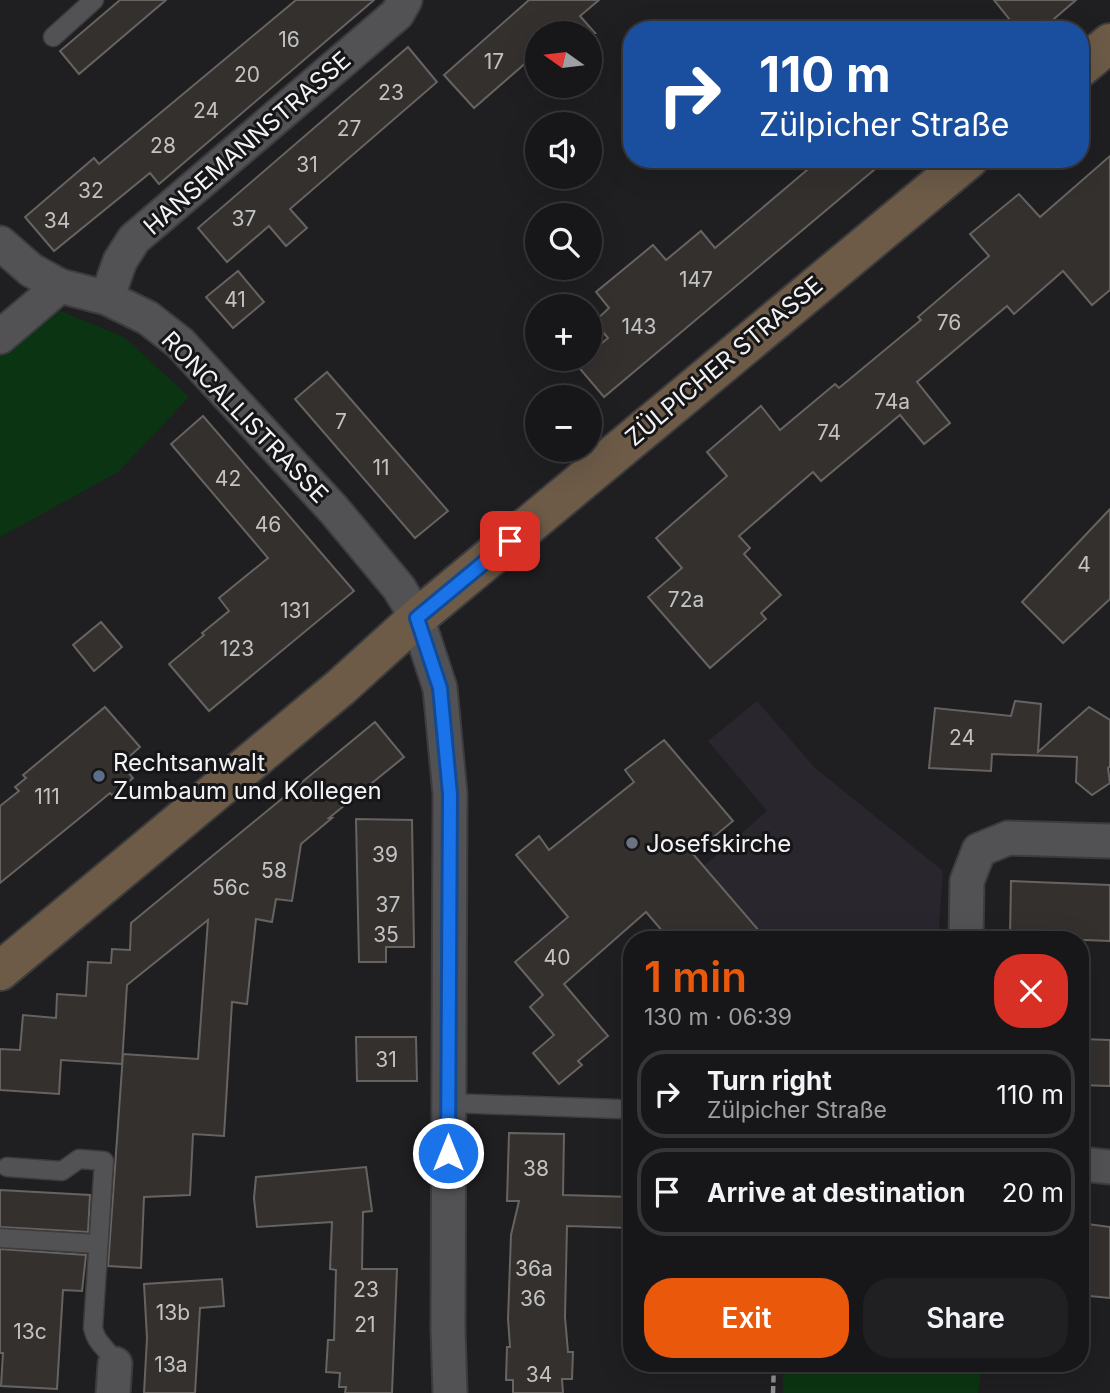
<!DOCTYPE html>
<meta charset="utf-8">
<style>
:root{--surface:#171619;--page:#201f22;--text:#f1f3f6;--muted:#9e9fa2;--line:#363538;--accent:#ea580c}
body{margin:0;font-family:Inter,sans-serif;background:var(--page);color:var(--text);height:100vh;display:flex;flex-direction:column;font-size:26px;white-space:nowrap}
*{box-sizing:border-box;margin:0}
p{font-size:23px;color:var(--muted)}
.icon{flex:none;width:38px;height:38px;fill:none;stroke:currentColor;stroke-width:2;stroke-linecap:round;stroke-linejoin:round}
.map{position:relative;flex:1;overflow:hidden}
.panel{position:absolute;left:623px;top:931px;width:466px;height:441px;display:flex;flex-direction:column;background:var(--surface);border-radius:28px;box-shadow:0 7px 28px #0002,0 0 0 2px var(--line)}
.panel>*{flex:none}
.top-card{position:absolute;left:623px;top:21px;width:466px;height:147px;border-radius:28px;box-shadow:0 7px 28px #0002,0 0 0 2px var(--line);background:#1a4fa0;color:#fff;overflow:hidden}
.needle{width:46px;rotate:284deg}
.fabs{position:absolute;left:525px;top:21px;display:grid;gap:14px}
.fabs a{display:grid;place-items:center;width:77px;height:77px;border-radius:50%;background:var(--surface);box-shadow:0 7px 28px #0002,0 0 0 2px var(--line);font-size:35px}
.pin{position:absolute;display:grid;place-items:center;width:60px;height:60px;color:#fff;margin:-30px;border-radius:14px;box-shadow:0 4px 10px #0006}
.me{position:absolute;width:77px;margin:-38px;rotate:0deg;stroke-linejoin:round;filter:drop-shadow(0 0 5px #0008)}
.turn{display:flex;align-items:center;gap:24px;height:147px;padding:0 21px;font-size:32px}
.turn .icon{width:91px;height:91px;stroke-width:2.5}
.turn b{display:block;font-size:49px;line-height:60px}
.round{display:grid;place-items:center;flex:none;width:74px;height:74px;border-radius:28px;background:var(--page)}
.overview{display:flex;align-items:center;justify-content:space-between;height:119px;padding:0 21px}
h1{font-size:42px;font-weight:600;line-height:52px;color:var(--accent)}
.button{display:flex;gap:14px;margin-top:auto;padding:14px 21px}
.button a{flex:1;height:80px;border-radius:28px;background:var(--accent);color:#fff;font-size:28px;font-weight:600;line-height:80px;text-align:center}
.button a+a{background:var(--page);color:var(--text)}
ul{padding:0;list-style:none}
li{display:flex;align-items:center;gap:21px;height:88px;margin:0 14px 10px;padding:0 7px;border:4px solid var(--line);border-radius:28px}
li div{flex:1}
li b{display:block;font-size:26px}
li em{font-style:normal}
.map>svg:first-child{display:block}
.built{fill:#2a262e}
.green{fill:#0b3512}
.building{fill:#33302e;stroke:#666361;stroke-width:2}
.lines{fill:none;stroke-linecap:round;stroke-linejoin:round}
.lane-casing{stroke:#3c3b3d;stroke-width:21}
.street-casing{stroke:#3c3b3d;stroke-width:37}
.secondary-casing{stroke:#3c3b3d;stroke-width:42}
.path{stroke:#8f8e91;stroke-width:4.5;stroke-dasharray:7 3.5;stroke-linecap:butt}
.lane{stroke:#525154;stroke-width:18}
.street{stroke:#525154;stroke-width:33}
.secondary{stroke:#6d5b48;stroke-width:38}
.route-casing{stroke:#114b97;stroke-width:18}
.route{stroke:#1a73e8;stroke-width:12}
.service-dot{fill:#5c6f8a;stroke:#161517;stroke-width:2.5}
.worship-dot{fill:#6b7280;stroke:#161517;stroke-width:2.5}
.labels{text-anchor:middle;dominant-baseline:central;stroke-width:6;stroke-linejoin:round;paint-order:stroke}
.number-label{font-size:21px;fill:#c3c2c2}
.street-label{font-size:24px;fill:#f3f2f4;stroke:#161517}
.poi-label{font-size:24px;fill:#f3f2f4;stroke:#161517;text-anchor:start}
</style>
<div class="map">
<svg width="1110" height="1393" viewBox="0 0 1110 1393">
<rect width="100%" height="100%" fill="#1f1e21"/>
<path class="built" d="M 757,701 L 815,768 L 943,871 L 938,940 L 670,940 L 637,901 L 693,854 L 704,866 L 767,811 L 708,741 Z"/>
<g class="green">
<path d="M 43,304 L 124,337 L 189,397 L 118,472 L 0,537 L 0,342 Z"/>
<path d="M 783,1363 L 960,1363 L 982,1366 L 978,1393 L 783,1393 Z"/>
</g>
<g class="building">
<path d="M 120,0 L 166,0 L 79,74 L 60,51 Z"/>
<path d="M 296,0 L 374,0 L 159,184 L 150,173 L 54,251 L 25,217 L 94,158 L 99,164 Z"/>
<path d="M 529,0 L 599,0 L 580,16 L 595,33 L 537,33 L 537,53 L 474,108 L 444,75 Z"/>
<path d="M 994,0 L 1076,0 L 1041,30 L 1018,30 Z"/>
<path d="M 408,47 L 437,82 L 290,209 L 307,228 L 286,246 L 269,226 L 227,262 L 198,228 Z"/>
<path d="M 1110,156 L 1110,290 L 1092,305 L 1063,271 L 1014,314 L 1007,306 L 917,382 L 950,423 L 924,444 L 900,415 L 821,481 L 813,472 L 739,536 L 750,548 L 744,554 L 781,595 L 761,613 L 766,619 L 710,668 L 648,597 L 682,568 L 656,538 L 727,476 L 707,452 L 761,406 L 780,430 L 835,384 L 839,388 L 921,320 L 918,317 L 989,256 L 970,234 L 1019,194 L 1040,217 Z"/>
<path d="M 820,159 L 887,159 L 604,397 L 576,364 L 582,359 L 590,359 L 590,353 L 608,338 L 594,322 L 609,308 L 596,292 L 653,245 L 666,260 L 701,231 L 715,248 Z"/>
<path d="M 238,271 L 264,302 L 233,328 L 206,297 Z"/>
<path d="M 327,372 L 448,511 L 415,538 L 295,399 Z"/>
<path d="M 203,416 L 354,591 L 209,711 L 169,664 L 204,635 L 202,633 L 229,611 L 219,598 L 268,558 L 171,444 Z"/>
<path d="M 1110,509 L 1110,599 L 1063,643 L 1022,602 Z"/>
<path d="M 101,622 L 122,647 L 94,671 L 73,645 Z"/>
<path d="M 1015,701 L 1041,704 L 1038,752 L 1089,707 L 1110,720 L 1110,766 L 1108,768 L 1110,783 L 1092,795 L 1076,782 L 1077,757 L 992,754 L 991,771 L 929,768 L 935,708 L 1011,716 Z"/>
<path d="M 105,707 L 140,747 L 121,764 L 133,778 L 112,795 L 110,793 L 92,808 L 0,883 L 0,806 L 19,791 L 15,787 L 26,778 L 23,775 Z"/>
<path d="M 375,722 L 404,757 L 329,818 L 332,818 L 301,844 L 292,901 L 276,899 L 272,922 L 256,919 L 247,1004 L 232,1002 L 224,1136 L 193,1134 L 190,1195 L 144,1197 L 141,1268 L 108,1266 L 123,1054 L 198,1059 L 208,920 L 127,985 L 122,1064 L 61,1060 L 59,1094 L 0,1090 L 0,1049 L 20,1050 L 23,1015 L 56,1018 L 57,994 L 86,996 L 88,962 L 111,963 L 112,949 L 130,950 L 131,923 Z"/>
<path d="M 664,740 L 733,821 L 693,854 L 767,940 L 670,940 L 646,912 L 564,984 L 608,1036 L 578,1061 L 582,1065 L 559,1084 L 533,1053 L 554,1035 L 530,1007 L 543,995 L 515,962 L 568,917 L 516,855 L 539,836 L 549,850 L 634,782 L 625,770 Z"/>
<path d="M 356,819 L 412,820 L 414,947 L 386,947 L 386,962 L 359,962 Z"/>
<path d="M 1011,881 L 1110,885 L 1110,941 L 1010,937 Z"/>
<path d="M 356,1037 L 416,1037 L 417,1081 L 357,1081 Z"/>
<path d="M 1080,1039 L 1110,1040 L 1110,1086 L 1080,1085 Z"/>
<path d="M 509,1133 L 564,1134 L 563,1195 L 632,1197 L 632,1228 L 567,1226 L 565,1317 L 568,1352 L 573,1352 L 572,1379 L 562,1379 L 563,1393 L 513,1393 L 513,1380 L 506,1380 L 507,1347 L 510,1347 L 508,1319 L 511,1235 L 519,1201 L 507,1201 Z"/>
<path d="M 366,1167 L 372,1211 L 363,1212 L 362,1269 L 397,1269 L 392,1393 L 345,1393 L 346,1387 L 339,1387 L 340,1373 L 326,1372 L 328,1340 L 334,1340 L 335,1306 L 336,1270 L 330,1269 L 332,1222 L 257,1227 L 254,1198 L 256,1177 Z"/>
<path d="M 0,1190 L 90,1195 L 88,1232 L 0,1227 Z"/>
<path d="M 1080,1223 L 1110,1227 L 1110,1298 L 1080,1295 Z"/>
<path d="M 0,1249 L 86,1255 L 82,1291 L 63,1290 L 57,1389 L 1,1386 L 3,1353 L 0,1353 Z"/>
<path d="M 222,1279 L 224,1306 L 200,1308 L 195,1393 L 144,1393 L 147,1338 L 144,1284 Z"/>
</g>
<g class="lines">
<defs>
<g id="lane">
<path d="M 53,37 L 94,0"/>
<path d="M 449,1103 L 619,1109"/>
<path d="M 7,1167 L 62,1171 L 79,1159 L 104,1161 L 93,1328 C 97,1346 108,1347 115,1364"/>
<path d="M 0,1238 L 98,1244"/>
</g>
<g id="street">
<path d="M 0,243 L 31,270 L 60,286 L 107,298 L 148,318 L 180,343 L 334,510 L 399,588 L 417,618 L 440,688 L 450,794 L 448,1329 L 450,1393"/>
<path d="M 107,298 L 120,261 L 134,239 L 397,14 L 405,0"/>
<path d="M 0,337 L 60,286"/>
<path d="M 966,940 L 967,881 L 979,850 L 1008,838 L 1110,841"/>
<path d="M 1080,1164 L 1110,1167"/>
<path d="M 113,1393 L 115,1364"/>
</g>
<g id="secondary">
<path d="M 1080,68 L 1110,43"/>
<path d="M 0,971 L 341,687 L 417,618 L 969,159"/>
</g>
</defs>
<use href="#lane" class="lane-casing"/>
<use href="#street" class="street-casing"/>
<use href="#secondary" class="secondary-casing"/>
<path class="path" d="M 773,1393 L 774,1363"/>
<use href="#lane" class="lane"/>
<use href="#street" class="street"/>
<use href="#secondary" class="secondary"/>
</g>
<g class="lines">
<defs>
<path id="route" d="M 448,1153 L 450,794 L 440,688 L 417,618 L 510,541"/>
</defs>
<use href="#route" class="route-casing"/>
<use href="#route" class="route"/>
</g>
<circle class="service-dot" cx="99" cy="776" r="7"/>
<circle class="worship-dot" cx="632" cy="843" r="7"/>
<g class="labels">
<g class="number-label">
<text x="289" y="39">16</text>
<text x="494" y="61">17</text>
<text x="247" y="74">20</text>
<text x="391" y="92">23</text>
<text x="206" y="110">24</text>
<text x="349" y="128">27</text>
<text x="163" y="145">28</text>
<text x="307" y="164">31</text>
<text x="91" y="190">32</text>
<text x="244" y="218">37</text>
<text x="57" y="220">34</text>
<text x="696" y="279">147</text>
<text x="235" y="299">41</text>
<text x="949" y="322">76</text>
<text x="639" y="326">143</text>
<text x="892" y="401">74a</text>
<text x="341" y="421">7</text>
<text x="829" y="432">74</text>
<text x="381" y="467">11</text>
<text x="228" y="478">42</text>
<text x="268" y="524">46</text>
<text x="1084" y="564">4</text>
<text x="686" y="599">72a</text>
<text x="295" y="610">131</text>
<text x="237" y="648">123</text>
<text x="962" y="737">24</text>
<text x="47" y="796">111</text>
<text x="385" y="854">39</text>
<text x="274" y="870">58</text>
<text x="231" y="887">56c</text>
<text x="388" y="904">37</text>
<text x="386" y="934">35</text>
<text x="557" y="957">40</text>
<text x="386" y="1059">31</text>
<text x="536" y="1168">38</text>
<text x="534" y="1268">36a</text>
<text x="366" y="1289">23</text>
<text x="533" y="1298">36</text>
<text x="173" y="1312">13b</text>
<text x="365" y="1324">21</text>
<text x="30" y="1331">13c</text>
<text x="171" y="1364">13a</text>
<text x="539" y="1374">34</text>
</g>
<g class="street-label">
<text transform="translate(247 143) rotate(-41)">HANSEMANNSTRASSE</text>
<text transform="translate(724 361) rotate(-40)">ZÜLPICHER STRASSE</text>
<text transform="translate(245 417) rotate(46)">RONCALLISTRASSE</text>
</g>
<g class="poi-label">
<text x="113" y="762">Rechtsanwalt<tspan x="113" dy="28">Zumbaum und Kollegen</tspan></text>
<text x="646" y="843">Josefskirche</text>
</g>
</g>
</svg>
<div class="fabs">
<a><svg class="needle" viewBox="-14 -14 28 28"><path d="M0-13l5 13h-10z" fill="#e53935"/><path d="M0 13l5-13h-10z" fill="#9e9fa2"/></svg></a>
<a><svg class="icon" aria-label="sound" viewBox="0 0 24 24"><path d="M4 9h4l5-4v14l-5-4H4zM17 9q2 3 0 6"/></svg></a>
<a><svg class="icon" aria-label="search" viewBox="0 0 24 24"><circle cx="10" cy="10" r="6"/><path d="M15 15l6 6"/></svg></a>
<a>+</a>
<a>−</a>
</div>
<div class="pin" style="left:510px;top:541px;background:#d93025"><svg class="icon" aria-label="arrive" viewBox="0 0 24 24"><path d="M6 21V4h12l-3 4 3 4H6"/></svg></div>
<svg class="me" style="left:448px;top:1153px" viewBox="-20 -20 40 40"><circle r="17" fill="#1a73e8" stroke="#fff" stroke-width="3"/><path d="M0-11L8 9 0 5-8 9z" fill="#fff"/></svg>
<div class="top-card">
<div class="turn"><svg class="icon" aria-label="right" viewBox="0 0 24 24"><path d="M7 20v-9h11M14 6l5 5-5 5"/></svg><div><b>110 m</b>Zülpicher Straße</div></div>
</div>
<section class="panel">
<div class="overview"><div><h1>1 min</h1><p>130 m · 06:39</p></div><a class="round" style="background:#d93025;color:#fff"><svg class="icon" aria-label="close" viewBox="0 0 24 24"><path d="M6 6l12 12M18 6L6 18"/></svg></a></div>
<ul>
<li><svg class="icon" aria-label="right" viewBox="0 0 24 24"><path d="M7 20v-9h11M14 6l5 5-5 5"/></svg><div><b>Turn right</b><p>Zülpicher Straße</p></div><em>110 m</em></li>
<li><svg class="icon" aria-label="arrive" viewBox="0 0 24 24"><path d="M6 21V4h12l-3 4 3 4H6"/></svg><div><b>Arrive at destination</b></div><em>20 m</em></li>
</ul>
<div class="button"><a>Exit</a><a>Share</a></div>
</section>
</div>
